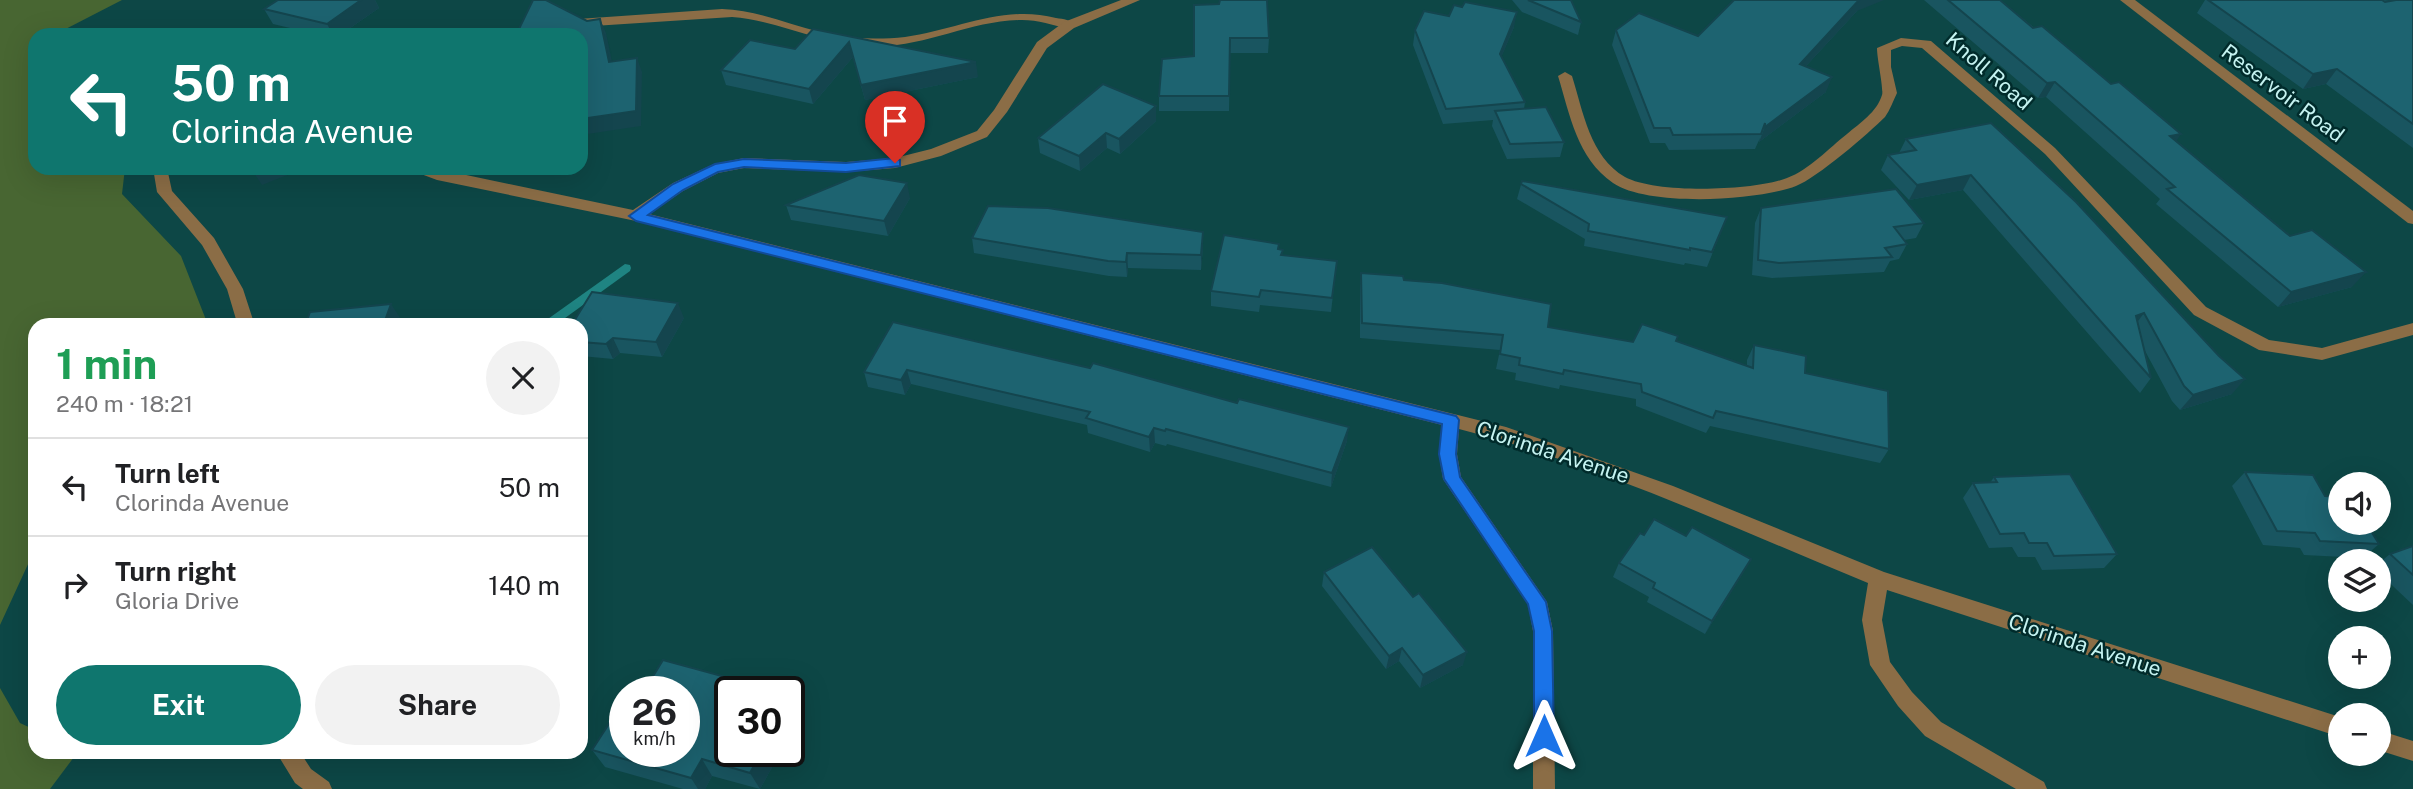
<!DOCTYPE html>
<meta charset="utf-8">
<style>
:root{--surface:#fff;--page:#f2f2f2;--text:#202124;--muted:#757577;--line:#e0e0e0;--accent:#0f766e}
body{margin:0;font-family:"Public Sans",sans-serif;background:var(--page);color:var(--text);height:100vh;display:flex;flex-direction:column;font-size:26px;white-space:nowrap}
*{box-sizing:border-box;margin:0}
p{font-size:23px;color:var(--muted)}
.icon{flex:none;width:38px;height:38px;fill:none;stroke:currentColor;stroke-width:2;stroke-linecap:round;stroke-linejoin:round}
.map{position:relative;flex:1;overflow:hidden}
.drawer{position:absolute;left:28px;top:318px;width:560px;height:441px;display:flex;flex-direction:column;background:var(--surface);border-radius:21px;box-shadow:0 7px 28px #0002}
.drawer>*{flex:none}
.hud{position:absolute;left:28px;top:28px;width:560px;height:147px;border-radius:21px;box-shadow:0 7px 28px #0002;background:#0f766e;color:#fff;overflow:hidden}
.controls{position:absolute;left:2328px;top:472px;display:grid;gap:14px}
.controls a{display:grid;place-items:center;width:63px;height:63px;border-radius:50%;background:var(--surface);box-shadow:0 7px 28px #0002;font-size:35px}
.speed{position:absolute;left:609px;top:676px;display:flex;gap:14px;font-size:35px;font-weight:700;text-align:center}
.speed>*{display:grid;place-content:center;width:91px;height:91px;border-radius:50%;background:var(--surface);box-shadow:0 7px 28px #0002;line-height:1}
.speed small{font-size:18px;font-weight:400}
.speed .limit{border:4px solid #111;border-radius:10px;background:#fff;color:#111}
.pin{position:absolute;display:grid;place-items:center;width:60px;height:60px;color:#fff;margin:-72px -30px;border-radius:50% 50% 50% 0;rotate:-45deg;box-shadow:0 0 7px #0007}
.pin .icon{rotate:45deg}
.me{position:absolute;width:77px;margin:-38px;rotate:0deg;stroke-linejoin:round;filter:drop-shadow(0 0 5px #0008)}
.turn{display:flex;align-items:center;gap:24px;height:147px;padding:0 28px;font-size:32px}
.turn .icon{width:91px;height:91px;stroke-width:2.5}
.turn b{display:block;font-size:49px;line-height:60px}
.round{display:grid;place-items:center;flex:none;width:74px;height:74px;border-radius:37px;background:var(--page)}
.head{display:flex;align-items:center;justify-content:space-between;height:119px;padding:0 28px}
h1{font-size:42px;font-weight:700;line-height:52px;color:#1e9e55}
.cta{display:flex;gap:14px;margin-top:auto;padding:14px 28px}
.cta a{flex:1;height:80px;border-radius:42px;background:var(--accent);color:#fff;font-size:28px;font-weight:700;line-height:80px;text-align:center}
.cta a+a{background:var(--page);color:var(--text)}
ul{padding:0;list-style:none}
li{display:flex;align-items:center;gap:21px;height:98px;padding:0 28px;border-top:2px solid var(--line)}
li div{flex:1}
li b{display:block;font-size:26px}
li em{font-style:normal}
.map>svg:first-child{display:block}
.green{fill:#486632}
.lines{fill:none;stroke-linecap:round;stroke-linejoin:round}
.stream{fill:#1f8482;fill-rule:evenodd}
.lane{fill:#8b6d46;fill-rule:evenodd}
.street{fill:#8b6d46;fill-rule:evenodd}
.wall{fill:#195560}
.shaded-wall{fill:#14454e}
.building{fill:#1d6370;stroke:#14454e;stroke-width:2}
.route{fill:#1a73e8;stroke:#114b97;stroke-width:2}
.labels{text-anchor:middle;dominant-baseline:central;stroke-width:5;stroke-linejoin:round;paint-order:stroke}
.street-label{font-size:21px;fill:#c5f3f1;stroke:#002b2b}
</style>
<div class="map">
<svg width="2413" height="789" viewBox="0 0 2413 789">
<rect width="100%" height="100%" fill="#0d4746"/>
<g class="green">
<path d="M 0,0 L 122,0 L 54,35 L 35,35 L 35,168 L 125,168 L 122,194 L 181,256 L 208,325 L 35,326 L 35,549 L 0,625 Z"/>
<path d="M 0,688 L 20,723 L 35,730 L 35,752 L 77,753 L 50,789 L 0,789 Z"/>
</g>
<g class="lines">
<path class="stream" d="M 625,264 L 630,265 L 631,268 L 630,271 L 554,326 L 538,326 Z"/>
<path class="lane" d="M 722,9 C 757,10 787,24 820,32 C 848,39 877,40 905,37 C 957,30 1003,4 1056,18 C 1064,19 1070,20 1076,25 L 1069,29 C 1053,25 1038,20 1022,20 C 973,20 928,46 879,46 C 823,47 784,21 732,17 L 578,27 L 571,23 L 578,19 Z"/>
<g class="street">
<path d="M 1121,0 L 1140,0 L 1074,28 L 1047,48 L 1007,112 L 987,137 L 941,156 L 895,168 L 846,172 L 744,168 L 718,173 L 683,191 L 649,214 L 1506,427 L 1673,486 L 1884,572 L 2340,717 L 2340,737 L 1887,590 L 1882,620 L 1890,662 L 1912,692 L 1941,722 L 2044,782 L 2047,789 L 2016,789 L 1925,736 L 1898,706 L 1870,665 L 1862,620 L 1868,583 C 1734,528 1600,465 1459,429 L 1457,454 L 1461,477 L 1547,602 L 1553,631 L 1555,789 L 1533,789 L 1533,631 L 1528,604 L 1443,479 L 1439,454 L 1442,425 L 636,221 L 437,180 L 413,171 L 411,168 L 433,168 L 633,210 L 673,183 L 714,164 L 744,158 L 846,162 L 895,158 L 931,149 L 977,131 L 994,110 L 1037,42 L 1064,22 Z"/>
<path d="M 2120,0 L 2135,0 L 2413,211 L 2413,224 L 2408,223 Z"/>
<path d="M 1901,38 L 1931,41 L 2055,148 L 2206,307 L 2269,340 L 2322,348 L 2413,323 L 2413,335 L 2322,360 L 2259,350 L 2194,315 L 2045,154 L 1922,48 L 1902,46 L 1891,50 L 1891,67 L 1897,93 C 1893,101 1890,110 1885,117 C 1869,133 1817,178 1796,186 C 1758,201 1648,207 1613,183 C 1577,158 1570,115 1558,76 L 1565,72 L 1572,76 C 1583,111 1590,157 1625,177 C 1656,194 1754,191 1787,178 C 1809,170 1829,148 1847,134 C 1860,123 1877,112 1882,95 C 1884,89 1877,59 1877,48 Z"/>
<path d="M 153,168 L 167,168 L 172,191 L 214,238 L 243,289 L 255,326 L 238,326 L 227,289 L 202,245 L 157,192 Z"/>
<path d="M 2378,730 L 2413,741 L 2413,761 L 2378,750 Z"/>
<path d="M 276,752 L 300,752 L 311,769 L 329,782 L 332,789 L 303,789 L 295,783 Z"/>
</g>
</g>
<g class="wall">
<path d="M 278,0 L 375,0 L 379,8 L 340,35 L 320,35 L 273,24 L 264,9 Z"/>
<path d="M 1512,0 L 1571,0 L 1581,22 L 1578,35 L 1522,12 Z"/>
<path d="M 1924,0 L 2000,0 L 2176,142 L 2352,287 L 2278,307 L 2156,204 L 2160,199 L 2046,97 L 2038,98 Z"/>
<path d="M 2205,0 L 2391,0 L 2384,1 L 2385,2 L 2413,0 L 2413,148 L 2326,84 L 2303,89 L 2197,13 Z"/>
<path d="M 1194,5 L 1269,38 L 1268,53 L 1230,53 L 1229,111 L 1159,111 L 1159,96 L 1194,56 Z"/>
<path d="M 1857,11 L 1806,66 L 1826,92 L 1759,142 L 1760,138 L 1755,149 L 1669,150 L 1665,143 L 1650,143 L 1612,45 L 1616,30 L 1698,36 Z"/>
<path d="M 1449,16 L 1514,27 L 1501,57 L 1525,102 L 1524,109 L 1564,142 L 1560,157 L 1507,159 L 1492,126 L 1493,120 L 1443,124 L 1413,45 L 1415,30 Z"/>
<path d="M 813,29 L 978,77 L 865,100 L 853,57 L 813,104 L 726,85 L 721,70 L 795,49 Z"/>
<path d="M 1156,121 L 1120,154 L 1107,148 L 1080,171 L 1040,153 L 1038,138 Z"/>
<path d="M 1991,123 L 2232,394 L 2180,410 L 2172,401 L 2144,349 L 2151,378 L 2140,393 L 1963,190 L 1909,200 L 1881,170 L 1888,155 L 1899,153 L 1906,139 Z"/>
<path d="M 1522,181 L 1727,217 L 1707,267 L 1685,263 L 1684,265 L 1584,246 L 1585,239 L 1517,199 Z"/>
<path d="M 910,198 L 888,236 L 791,220 L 786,205 Z"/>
<path d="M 1761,208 L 1924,223 L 1916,238 L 1904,240 L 1907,244 L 1899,259 L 1890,261 L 1884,272 L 1772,278 L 1752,275 L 1755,223 Z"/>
<path d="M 972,238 L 1203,247 L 1201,270 L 1128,268 L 1127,277 L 1109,276 L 974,253 Z"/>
<path d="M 1279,244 L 1278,250 L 1283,250 L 1282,255 L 1337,261 L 1331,312 L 1260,305 L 1259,312 L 1211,306 L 1211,291 Z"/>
<path d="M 1361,273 L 1404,280 L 1548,327 L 1633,342 L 1676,341 L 1747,366 L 1747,360 L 1754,345 L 1805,373 L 1889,449 L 1880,463 L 1710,426 L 1706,433 L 1636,406 L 1636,399 L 1560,385 L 1559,389 L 1515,380 L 1516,373 L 1496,369 L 1500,350 L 1360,338 L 1360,288 Z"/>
<path d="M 684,318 L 662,357 L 620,353 L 613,359 L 581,356 L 581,326 Z"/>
<path d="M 893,322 L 1347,441 L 1331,487 L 1167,444 L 1166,446 L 1155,443 L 1150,452 L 1088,433 L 1087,425 L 911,384 L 905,395 L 868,387 L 864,372 Z"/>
<path d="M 2245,472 L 2325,496 L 2379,544 L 2363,558 L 2304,555 L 2300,548 L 2263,545 L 2232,486 Z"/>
<path d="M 1994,477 L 2117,554 L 2104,568 L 2042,570 L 2035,557 L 2018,557 L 2012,547 L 1989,548 L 1963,498 L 1973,483 L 1990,483 Z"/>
<path d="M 1644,535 L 1743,573 L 1705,634 L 1647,602 L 1649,597 L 1613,577 L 1619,563 Z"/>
<path d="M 2413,546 L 2413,605 L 2378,572 L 2378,564 L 2390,554 Z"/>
<path d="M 1324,572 L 1463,665 L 1420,688 L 1399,661 L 1386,669 L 1322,586 Z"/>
<path d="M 592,750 L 781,751 L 760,789 L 712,776 L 705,789 L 683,789 L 605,767 Z"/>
</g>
<g class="shaded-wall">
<path d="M 361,0 L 375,0 L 379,8 L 340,35 L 333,35 L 327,24 Z"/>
<path d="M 1859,0 L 1884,0 L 1857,11 L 1794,79 L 1800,64 Z"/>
<path d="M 1517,12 L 1514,27 L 1497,68 L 1500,54 Z"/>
<path d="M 600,19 L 606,33 L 615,76 L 609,62 Z"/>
<path d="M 849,42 L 853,57 L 813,104 L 809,89 Z"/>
<path d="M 637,58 L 642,72 L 641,126 L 581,135 L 581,119 Z"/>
<path d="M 976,62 L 978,77 L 865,100 L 861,85 Z"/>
<path d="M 2337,69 L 2326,84 L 2303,89 L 2313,74 Z"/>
<path d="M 1832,77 L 1826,92 L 1759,142 L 1765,127 Z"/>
<path d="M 2055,82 L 2046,97 L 2038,98 L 2047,83 Z"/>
<path d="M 1156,106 L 1156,121 L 1120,154 L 1119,139 Z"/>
<path d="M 1106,133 L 1107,148 L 1080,171 L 1079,156 Z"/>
<path d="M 2181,134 L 2171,149 L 2170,136 Z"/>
<path d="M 258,168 L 305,168 L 262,185 L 252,170 Z"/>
<path d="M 1971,175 L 1963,190 L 1909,200 L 1917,185 Z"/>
<path d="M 907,183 L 910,198 L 888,236 L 884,221 Z"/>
<path d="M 1203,232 L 1203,247 L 1201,270 L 1201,255 Z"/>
<path d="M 1127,253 L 1128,268 L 1127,277 L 1126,262 Z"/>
<path d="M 2366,272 L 2352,287 L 2278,307 L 2291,292 Z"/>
<path d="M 678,303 L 684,318 L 662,357 L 656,342 Z"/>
<path d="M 391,304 L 401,319 L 398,326 L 383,326 Z"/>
<path d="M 2144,313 L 2133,328 L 2136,316 Z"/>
<path d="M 613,338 L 620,353 L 613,359 L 606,344 Z"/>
<path d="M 907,370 L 911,384 L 905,395 L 901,380 Z"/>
<path d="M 2245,379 L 2232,394 L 2180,410 L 2193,395 Z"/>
<path d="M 1349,427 L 1347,441 L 1331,487 L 1332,473 Z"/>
<path d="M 1154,428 L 1155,443 L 1150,452 L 1149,437 Z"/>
<path d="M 1751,559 L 1743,573 L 1705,634 L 1712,621 Z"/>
<path d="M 1402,648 L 1399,661 L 1386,669 L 1389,656 Z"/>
<path d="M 1467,652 L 1463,665 L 1420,688 L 1423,675 Z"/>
<path d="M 793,696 L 801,713 L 789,735 L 789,702 Z"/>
<path d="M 762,751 L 781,751 L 760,789 L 750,773 Z"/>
<path d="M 702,759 L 712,776 L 705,789 L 698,789 L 691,778 Z"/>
</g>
<g class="building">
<path d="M 278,0 L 361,0 L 327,24 L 264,9 Z"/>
<path d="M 533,0 L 546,0 L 587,21 L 600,19 L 609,62 L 637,58 L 636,111 L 581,119 L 581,35 L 516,35 Z"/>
<path d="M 1220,0 L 1267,0 L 1269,38 L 1230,38 L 1229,96 L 1159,96 L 1162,59 L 1194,56 L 1194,5 L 1219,4 Z"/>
<path d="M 1528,0 L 1571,0 L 1581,22 Z"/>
<path d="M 1734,0 L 1859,0 L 1800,64 L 1832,77 L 1765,127 L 1765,123 L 1761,134 L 1673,135 L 1670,128 L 1654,128 L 1616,30 L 1639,13 L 1698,36 Z"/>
<path d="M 1948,0 L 2000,0 L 2033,28 L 2042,26 L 2111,84 L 2119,82 L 2181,134 L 2170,136 L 2290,236 L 2312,230 L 2366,272 L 2291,292 L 2167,189 L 2175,187 L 2055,82 L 2047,83 Z"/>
<path d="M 2208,0 L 2382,0 L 2385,2 L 2396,0 L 2413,0 L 2413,124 L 2337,69 L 2313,74 Z"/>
<path d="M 1465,2 L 1517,12 L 1500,54 L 1525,102 L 1446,109 L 1415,30 L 1424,11 L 1449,16 L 1454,5 L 1462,7 Z"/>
<path d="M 813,29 L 976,62 L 861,85 L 849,42 L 809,89 L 721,70 L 750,40 L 795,49 Z"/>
<path d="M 1103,84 L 1156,106 L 1119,139 L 1106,133 L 1079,156 L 1038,138 Z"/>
<path d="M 1546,107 L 1564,142 L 1510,144 L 1495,111 Z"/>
<path d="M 1991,123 L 2076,202 L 2219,356 L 2245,379 L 2193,395 L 2184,386 L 2144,313 L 2136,316 L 2151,378 L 1971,175 L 1917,185 L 1888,155 L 1916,150 L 1906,139 Z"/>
<path d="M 859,175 L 907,183 L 884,221 L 786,205 Z"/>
<path d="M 1522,181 L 1727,217 L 1712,252 L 1690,248 L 1690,250 L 1588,231 L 1589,224 L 1521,184 Z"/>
<path d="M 1896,189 L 1924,223 L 1894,227 L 1907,244 L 1885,248 L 1892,257 L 1779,263 L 1758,260 L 1761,208 Z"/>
<path d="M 988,206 L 1048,208 L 1203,232 L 1201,255 L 1127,253 L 1126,262 L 1108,261 L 972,238 Z"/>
<path d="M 1224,235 L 1279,244 L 1278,249 L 1283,250 L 1281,255 L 1337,261 L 1332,298 L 1261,290 L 1259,297 L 1211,291 Z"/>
<path d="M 1361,273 L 1403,276 L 1404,280 L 1442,283 L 1551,304 L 1548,327 L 1633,342 L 1642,324 L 1678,336 L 1676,341 L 1753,368 L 1754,345 L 1806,356 L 1805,373 L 1888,391 L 1889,449 L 1716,411 L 1713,418 L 1642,392 L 1641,384 L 1564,370 L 1563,374 L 1519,365 L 1520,358 L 1500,354 L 1503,335 L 1362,323 Z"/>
<path d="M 592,292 L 678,303 L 656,342 L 613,338 L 606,344 L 581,342 L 581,326 L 571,326 Z"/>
<path d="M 391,304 L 383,326 L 305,326 L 310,312 Z"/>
<path d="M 893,322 L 1090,368 L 1093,363 L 1237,403 L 1239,399 L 1349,427 L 1332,473 L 1166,429 L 1165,431 L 1154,428 L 1149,437 L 1086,418 L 1090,412 L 907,370 L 901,380 L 864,372 Z"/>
<path d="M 2245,472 L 2313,475 L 2325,496 L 2340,497 L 2340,523 L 2366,523 L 2379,544 L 2320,541 L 2315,533 L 2277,531 Z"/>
<path d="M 2070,474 L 2117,554 L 2054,556 L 2047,543 L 2029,543 L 2024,533 L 2000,534 L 1973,483 L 1997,482 L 1994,477 Z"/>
<path d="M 1654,519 L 1686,536 L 1692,527 L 1751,559 L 1712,621 L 1653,588 L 1655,583 L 1619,563 L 1640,533 L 1644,535 Z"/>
<path d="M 2413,546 L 2413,575 L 2390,554 Z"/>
<path d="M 1372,547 L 1413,597 L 1419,593 L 1467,652 L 1423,675 L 1402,648 L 1389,656 L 1324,572 Z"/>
<path d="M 663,660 L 777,691 L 730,691 L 730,751 L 762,751 L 750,773 L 702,759 L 691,778 L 592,750 L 625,699 L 625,751 L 684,751 L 684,691 L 644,691 Z"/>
<path d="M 632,688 L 642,691 L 629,691 Z"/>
</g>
<path class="route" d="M 895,158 L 900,160 L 900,166 L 846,172 L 744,167 L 718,172 L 683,190 L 648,215 L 1456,416 L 1459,420 L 1456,454 L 1460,477 L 1546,602 L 1552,631 L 1554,736 L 1551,743 L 1544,745 L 1537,743 L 1534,736 L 1534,631 L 1528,604 L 1444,479 L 1439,454 L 1442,424 L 636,221 L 629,216 L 673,184 L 715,164 L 744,159 L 846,163 Z"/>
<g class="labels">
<g class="street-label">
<text transform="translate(1989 71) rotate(41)">Knoll Road</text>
<text transform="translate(2283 93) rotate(37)">Reservoir Road</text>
<text transform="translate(1553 452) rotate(18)">Clorinda Avenue</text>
<text transform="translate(2085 645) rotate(18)">Clorinda Avenue</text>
</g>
</g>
</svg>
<div class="controls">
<a><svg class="icon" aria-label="sound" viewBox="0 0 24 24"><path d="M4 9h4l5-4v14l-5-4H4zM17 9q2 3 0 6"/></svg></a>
<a><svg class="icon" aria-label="layers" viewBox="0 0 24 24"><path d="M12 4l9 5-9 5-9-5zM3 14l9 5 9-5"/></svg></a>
<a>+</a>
<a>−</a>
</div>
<div class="speed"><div>26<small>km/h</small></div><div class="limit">30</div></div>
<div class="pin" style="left:895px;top:163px;background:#d93025"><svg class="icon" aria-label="arrive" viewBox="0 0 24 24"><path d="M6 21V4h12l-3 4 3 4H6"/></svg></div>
<svg class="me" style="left:1544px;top:736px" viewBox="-20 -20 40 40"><path d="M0-17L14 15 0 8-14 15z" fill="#1a73e8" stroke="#fff" stroke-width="4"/></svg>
<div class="hud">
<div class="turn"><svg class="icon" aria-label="left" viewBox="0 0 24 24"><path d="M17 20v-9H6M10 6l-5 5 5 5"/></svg><div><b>50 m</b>Clorinda Avenue</div></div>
</div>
<section class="drawer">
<div class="head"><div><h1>1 min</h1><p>240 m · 18:21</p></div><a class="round"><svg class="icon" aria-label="close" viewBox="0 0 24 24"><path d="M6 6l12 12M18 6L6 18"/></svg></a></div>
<ul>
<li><svg class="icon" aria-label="left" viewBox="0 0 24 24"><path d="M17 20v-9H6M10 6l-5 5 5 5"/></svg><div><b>Turn left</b><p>Clorinda Avenue</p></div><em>50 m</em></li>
<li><svg class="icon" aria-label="right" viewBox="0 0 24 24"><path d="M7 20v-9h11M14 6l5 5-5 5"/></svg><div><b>Turn right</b><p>Gloria Drive</p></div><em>140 m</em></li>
</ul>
<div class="cta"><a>Exit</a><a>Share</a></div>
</section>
</div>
